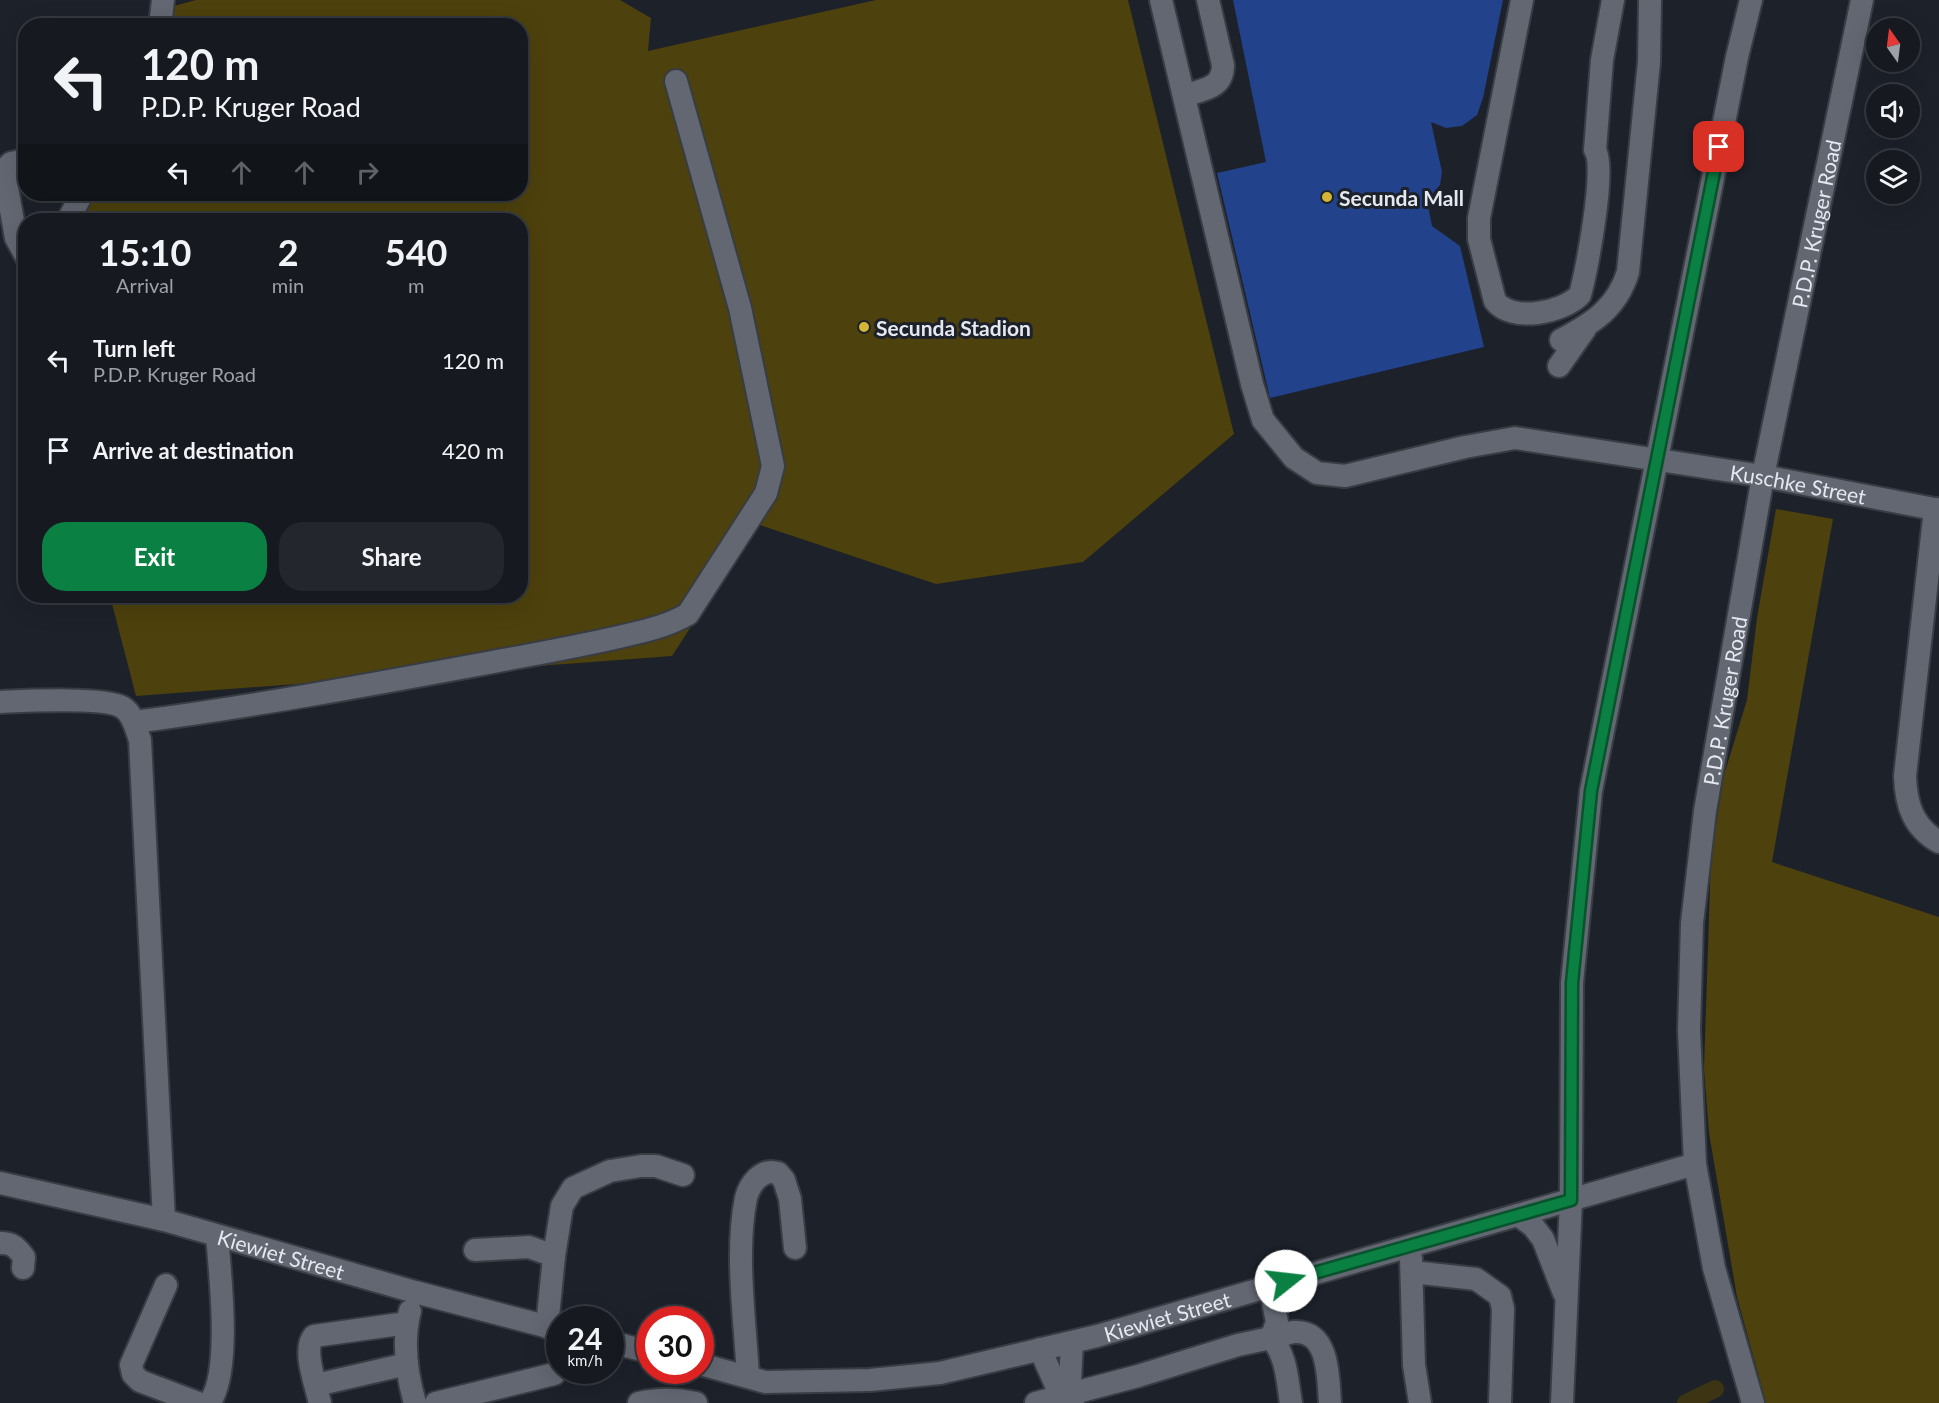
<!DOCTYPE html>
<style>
:root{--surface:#161920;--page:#23262d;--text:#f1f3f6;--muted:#9ea0a5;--line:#35383e;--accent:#0b8043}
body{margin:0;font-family:Lato,sans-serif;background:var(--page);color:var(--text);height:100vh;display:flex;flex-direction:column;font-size:22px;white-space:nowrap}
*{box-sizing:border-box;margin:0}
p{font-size:20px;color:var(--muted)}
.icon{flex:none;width:33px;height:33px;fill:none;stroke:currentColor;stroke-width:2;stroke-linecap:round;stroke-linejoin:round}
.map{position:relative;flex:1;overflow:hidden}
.drawer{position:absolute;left:18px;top:213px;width:510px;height:390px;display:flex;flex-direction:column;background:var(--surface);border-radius:24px;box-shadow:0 6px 24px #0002,0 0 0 2px var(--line)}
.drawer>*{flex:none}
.guide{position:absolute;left:18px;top:18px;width:510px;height:183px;border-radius:24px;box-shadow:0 6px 24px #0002,0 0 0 2px var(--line);background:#161920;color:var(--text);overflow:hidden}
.needle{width:39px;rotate:346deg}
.fabs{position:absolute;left:1866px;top:18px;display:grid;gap:12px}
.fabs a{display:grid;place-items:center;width:54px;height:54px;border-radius:50%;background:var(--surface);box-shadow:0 6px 24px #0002,0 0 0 2px var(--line);font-size:30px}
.speed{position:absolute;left:546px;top:1306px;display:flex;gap:12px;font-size:30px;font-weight:700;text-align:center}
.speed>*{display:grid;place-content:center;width:78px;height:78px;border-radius:50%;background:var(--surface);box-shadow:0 6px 24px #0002,0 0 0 2px var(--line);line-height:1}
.speed small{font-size:15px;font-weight:400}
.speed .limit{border:9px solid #d22;background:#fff;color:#111}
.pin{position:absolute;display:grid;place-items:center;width:51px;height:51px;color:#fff;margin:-26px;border-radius:12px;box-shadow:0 3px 9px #0006}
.me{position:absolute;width:66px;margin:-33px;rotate:74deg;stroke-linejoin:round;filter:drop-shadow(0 0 4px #0008)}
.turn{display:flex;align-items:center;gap:21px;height:126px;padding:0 24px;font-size:27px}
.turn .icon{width:78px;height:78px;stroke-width:2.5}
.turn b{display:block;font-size:42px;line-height:51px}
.lanes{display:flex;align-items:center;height:57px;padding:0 24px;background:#0003;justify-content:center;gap:30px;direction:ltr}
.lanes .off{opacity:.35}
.eta{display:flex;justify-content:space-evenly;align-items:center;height:102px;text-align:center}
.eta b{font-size:36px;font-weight:700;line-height:42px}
.button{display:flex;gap:12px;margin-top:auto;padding:12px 24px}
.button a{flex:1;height:69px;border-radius:24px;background:var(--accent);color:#fff;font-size:24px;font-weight:700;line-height:69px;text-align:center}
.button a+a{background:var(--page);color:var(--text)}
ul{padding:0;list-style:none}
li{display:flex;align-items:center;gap:18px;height:90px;padding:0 24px}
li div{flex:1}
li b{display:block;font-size:22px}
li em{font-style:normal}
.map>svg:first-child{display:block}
.green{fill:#4d410d}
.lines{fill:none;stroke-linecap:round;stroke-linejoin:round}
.canal{stroke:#3c3412;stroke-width:18}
.building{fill:#22428b}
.minor-casing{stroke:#383c43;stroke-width:26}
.minor{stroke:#626772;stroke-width:22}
.route-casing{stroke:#07532c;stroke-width:15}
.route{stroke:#0b8043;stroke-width:10}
.poi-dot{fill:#d3b635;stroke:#1d212a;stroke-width:2}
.labels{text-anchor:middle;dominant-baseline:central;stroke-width:6;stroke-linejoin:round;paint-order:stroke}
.poi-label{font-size:21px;font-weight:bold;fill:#e5e8ee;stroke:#1d212a;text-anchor:start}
.street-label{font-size:21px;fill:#e5e8ee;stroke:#1d212a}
</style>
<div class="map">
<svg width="1939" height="1403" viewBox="0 0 1939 1403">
<rect width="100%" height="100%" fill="#1d212a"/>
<g class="green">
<path d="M 196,0 L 620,0 L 651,18 L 648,51 L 876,0 L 1128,0 L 1234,434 L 1083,562 L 936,584 L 757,524 L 672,656 L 136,696 L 110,596 L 520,596 L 520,220 L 75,220 L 96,194 L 520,194 L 520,26 L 165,25 L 170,7 Z"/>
<path d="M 1776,509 L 1833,519 L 1772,862 L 1939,917 L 1939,1403 L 1766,1403 L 1737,1297 L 1709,1133 L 1704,1069 L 1711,856 L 1724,775 L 1747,700 L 1757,618 Z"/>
</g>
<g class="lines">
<path class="canal" d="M 1686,1403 L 1715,1389"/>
</g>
<g class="building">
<path d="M 1233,0 L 1503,0 L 1483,98 L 1477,115 L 1462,126 L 1446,128 L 1431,122 L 1442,172 L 1440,185 L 1427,200 L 1432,226 L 1460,246 L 1484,347 L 1270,398 L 1217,173 L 1266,162 Z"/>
<path d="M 241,213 L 242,220 L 185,220 L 184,219 Z"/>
</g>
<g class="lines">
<defs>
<g id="minor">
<path id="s1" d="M 1161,0 L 1252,384 L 1263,420 L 1294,458 L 1317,473 L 1345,476 L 1465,447 L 1515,438 L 1763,476 L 1939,510"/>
<path d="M 1522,0 L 1479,218 L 1479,239 L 1495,301 C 1512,323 1562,313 1580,295 C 1586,272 1607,167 1595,150 L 1602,60 L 1613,0"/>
<path d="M 160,26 L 163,0"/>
<path d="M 1184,96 C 1203,89 1223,89 1223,65 L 1208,0"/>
<path d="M 26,160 L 11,163 L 4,171 L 16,238 L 26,256"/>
<path d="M 68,220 L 82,194"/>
<path d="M 1561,340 C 1593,323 1617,308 1628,272 L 1649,62 L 1650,0"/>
<path d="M 1559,366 L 1585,329"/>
<path d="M 1935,509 L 1905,776 C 1906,805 1913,827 1939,842"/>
<path d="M 0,702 C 24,701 105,697 122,707 C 133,713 136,729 140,740 L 164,1220"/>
<path d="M 134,722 C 265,705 395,680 525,656 C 557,650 588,644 619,637 C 644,631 666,627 688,614 L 766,493 L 773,466 L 740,308 L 676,81"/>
<path id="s2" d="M 0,1183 L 164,1220 L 415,1292 L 560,1330"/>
<path d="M 1518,1215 L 1533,1226 L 1543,1239 L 1564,1293"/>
<path d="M 0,1243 C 13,1243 16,1247 24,1257 L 23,1268"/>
<path d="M 475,1250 L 529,1247 L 554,1256"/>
<path d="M 1411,1258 L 1414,1365 L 1420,1403"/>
<path d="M 1412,1272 L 1476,1279 L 1500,1296 L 1503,1309 L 1500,1403"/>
<path d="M 166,1285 L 131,1365 L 133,1374 L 140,1381 L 198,1403"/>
<path d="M 1270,1286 L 1277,1322 L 1271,1338"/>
<path d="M 410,1311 C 402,1342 406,1372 415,1403"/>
<path d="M 547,1327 L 554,1256 L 562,1206 L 573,1188 L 610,1171 L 641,1166 L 656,1166 L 683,1175"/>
<path d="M 1271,1338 C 1278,1336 1287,1333 1294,1332 C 1330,1330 1328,1379 1330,1403"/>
<path d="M 610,1342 L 650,1352"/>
<path d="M 1040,1349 L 1055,1383 L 1073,1403"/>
<path id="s3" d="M 700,1364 L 765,1382 L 870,1380 L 940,1373 L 1097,1336 L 1695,1164"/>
<path d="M 748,1376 C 745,1322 735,1250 746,1198 C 750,1183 762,1168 778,1173 L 784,1180 L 790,1199 L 795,1248"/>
<path d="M 316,1385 L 407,1364"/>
<path d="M 209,1403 C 232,1374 220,1273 217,1236"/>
<path d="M 320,1403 C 316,1386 302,1349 314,1336 L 407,1323"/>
<path d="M 436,1403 L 554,1374"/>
<path d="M 639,1403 C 659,1398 677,1399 696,1403"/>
<path d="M 1036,1403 L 1138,1376 L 1238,1345 L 1271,1338 C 1287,1356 1287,1380 1291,1403"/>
<path d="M 1065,1403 L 1070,1381 L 1072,1343"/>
<path d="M 1562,1403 L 1571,1200 L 1572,983 L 1591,791 L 1737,57 L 1751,0"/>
<path id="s4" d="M 1753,1403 L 1714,1268 L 1695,1164 L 1689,1030 L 1692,923 L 1705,811 L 1763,476 L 1862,0"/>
</g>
</defs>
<use href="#minor" class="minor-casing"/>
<use href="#minor" class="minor"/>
</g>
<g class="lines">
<defs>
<path id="route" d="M 1286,1281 L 1571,1200 L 1572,983 L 1591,791 L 1719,147"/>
</defs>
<use href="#route" class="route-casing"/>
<use href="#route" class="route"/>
</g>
<g class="poi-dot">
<circle cx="1327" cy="197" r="6"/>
<circle cx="864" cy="327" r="6"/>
</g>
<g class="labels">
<g class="poi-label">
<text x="1339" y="197">Secunda Mall</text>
<text x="876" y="327">Secunda Stadion</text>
</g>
<g class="street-label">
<text stroke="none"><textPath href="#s4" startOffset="1198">P.D.P. Kruger Road</textPath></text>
<text stroke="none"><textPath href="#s1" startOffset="998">Kuschke Street</textPath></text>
<text stroke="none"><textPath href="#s4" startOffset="712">P.D.P. Kruger Road</textPath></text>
<text stroke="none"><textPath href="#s2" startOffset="290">Kiewiet Street</textPath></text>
<text stroke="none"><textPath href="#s3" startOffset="477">Kiewiet Street</textPath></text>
</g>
</g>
</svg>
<div class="fabs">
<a><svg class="needle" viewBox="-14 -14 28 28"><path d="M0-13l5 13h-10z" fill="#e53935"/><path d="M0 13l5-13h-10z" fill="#9ea0a5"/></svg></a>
<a><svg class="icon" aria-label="sound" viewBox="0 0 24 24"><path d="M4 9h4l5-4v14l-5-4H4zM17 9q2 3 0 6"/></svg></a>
<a><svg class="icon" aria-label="layers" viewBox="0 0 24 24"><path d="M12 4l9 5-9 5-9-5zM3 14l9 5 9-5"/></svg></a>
</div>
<div class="speed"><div>24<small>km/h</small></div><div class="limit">30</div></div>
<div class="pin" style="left:1719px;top:147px;background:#d93025"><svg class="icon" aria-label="arrive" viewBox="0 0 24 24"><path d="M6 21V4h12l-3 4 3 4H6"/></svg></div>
<svg class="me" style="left:1286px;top:1281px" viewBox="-20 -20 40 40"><circle r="19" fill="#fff"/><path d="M0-13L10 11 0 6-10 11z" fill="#0b8043"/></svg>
<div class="guide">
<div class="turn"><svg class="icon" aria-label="left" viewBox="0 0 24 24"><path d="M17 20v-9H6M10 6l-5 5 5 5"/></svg><div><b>120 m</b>P.D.P. Kruger Road</div></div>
<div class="lanes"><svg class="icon" aria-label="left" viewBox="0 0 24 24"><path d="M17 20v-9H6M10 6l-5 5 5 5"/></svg><svg class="icon off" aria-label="ahead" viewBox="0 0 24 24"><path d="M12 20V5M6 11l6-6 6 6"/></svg><svg class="icon off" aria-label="ahead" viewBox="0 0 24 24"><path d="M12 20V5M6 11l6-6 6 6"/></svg><svg class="icon off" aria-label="right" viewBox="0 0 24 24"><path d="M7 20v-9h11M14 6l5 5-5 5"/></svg></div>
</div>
<section class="drawer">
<div class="eta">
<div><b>15:10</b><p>Arrival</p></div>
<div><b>2</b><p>min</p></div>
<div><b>540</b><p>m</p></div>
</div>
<ul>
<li><svg class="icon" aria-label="left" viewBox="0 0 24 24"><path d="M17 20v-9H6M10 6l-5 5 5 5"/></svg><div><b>Turn left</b><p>P.D.P. Kruger Road</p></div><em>120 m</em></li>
<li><svg class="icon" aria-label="arrive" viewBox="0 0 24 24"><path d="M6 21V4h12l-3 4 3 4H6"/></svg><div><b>Arrive at destination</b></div><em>420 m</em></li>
</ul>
<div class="button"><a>Exit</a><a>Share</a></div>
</section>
</div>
